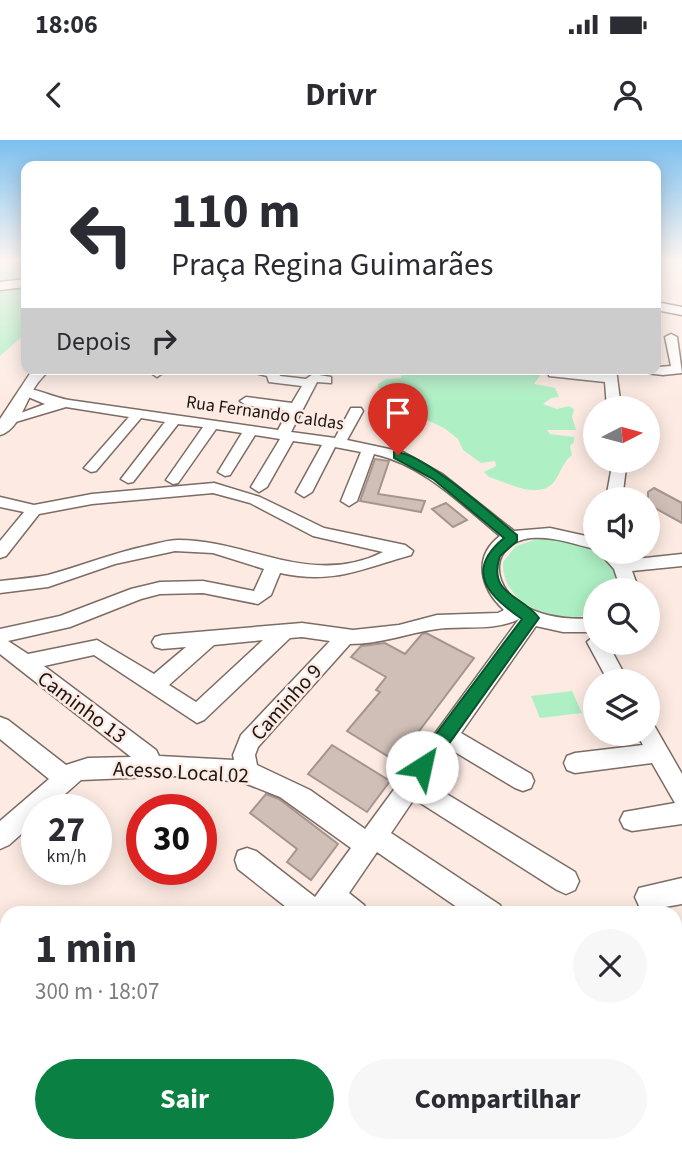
<!DOCTYPE html>
<html lang="pt">
<meta charset="utf-8">
<style>
:root{--surface:#fff;--page:#f7f7f7;--text:#2b2b33;--muted:#7c7c81;--accent:#0b8043}
body{margin:0;font-family:"Source Sans 3",sans-serif;background:var(--page);color:var(--text);height:100vh;display:flex;flex-direction:column;font-size:26px;white-space:nowrap}
*{box-sizing:border-box;margin:0}
p{font-size:23px;color:var(--muted)}
.icon{flex:none;width:38px;height:38px;fill:none;stroke:currentColor;stroke-width:2;stroke-linecap:round;stroke-linejoin:round}
.map{position:relative;flex:1;overflow:hidden}
.panel{position:absolute;left:0px;top:766px;width:682px;height:247px;display:flex;flex-direction:column;background:var(--surface);border-radius:21px 21px 0 0;box-shadow:0 4px 18px #0003}
.panel>*{flex:none}
.top-card{position:absolute;left:21px;top:21px;width:640px;height:214px;border-radius:14px;box-shadow:0 4px 18px #0003;background:#fff;color:var(--text);overflow:hidden}
.needle{width:46px;rotate:84deg}
.controls{position:absolute;left:583px;top:256px;display:grid;gap:14px}
.controls a{display:grid;place-items:center;width:77px;height:77px;border-radius:50%;background:var(--surface);box-shadow:0 4px 18px #0003;font-size:35px}
.speed{position:absolute;left:21px;top:654px;display:flex;gap:14px;font-size:35px;font-weight:700;text-align:center}
.speed>*{display:grid;place-content:center;width:91px;height:91px;border-radius:50%;background:var(--surface);box-shadow:0 4px 18px #0003;line-height:1}
.speed small{font-size:18px;font-weight:400}
.speed .limit{border:10px solid #d22;background:#fff;color:#111}
.pin{position:absolute;display:grid;place-items:center;width:60px;height:60px;color:#fff;margin:-72px -30px;border-radius:50% 50% 50% 0;rotate:-45deg;box-shadow:0 0 7px #0007}
.pin .icon{rotate:45deg}
.me{position:absolute;width:77px;margin:-38px;rotate:35deg;stroke-linejoin:round;filter:drop-shadow(0 0 5px #0008)}
.turn{display:flex;align-items:center;gap:24px;height:147px;padding:0 35px;font-size:32px}
.turn .icon{width:91px;height:91px;stroke-width:2.5}
.turn b{display:block;font-size:49px;line-height:60px}
.then{display:flex;align-items:center;height:66px;padding:0 35px;background:#0003;gap:14px;font-size:26px}
.round{display:grid;place-items:center;flex:none;width:74px;height:74px;border-radius:37px;background:var(--page)}
.head{display:flex;align-items:center;justify-content:space-between;height:119px;padding:0 35px}
h1{font-size:42px;font-weight:700;line-height:52px}
.primary-button{display:flex;gap:14px;margin-top:auto;padding:14px 35px}
.primary-button a{flex:1;height:80px;border-radius:42px;background:var(--accent);color:#fff;font-size:28px;font-weight:700;line-height:80px;text-align:center}
.primary-button a+a{background:var(--page);color:var(--text)}
.status{display:flex;justify-content:space-between;align-items:center;height:49px;padding:0 35px;background:var(--surface);direction:ltr}
.status svg{height:19px;fill:currentColor}
header{display:flex;justify-content:space-between;align-items:center;height:91px;padding:0 35px;background:var(--surface);font-size:32px;font-weight:700}
.map>svg:first-child{display:block}
.green{fill:#aef0c4}
.building{fill:#cfbfb7;stroke:#a5958e;stroke-width:2}
.lines{fill:none;stroke-linecap:round;stroke-linejoin:round}
.minor-casing{stroke:#7b6c65;stroke-width:3}
.major-casing{stroke:#7b6c65;stroke-width:3}
.minor{fill:#fff;fill-rule:evenodd}
.major{fill:#fff;fill-rule:evenodd}
.route{fill:#0b8043;stroke:#07532c;stroke-width:2}
.labels{text-anchor:middle;dominant-baseline:central;stroke-width:5;stroke-linejoin:round;paint-order:stroke}
.far-street-label{font-size:18px;fill:#1b1513;stroke:#fdebe3}
.street-label{font-size:21px;fill:#1b1513;stroke:#fdebe3}
</style>
<div class="status"><b>18:06</b><svg viewBox="0 0 49 12"><path d="M0 12V9h3v3zM5 12V6h3v6zM10 12V3h3v9zM15 12V0h3v12zM26 1h20v11H26zM47 4h2v5h-2z"/></svg></div>
<header><svg class="icon" aria-label="back" viewBox="0 0 24 24"><path d="M15 5l-7 7 7 7"/></svg>Drivr<svg class="icon" aria-label="person" viewBox="0 0 24 24"><circle cx="12" cy="8" r="4"/><path d="M4 21q1-7 8-7t8 7"/></svg></header>
<div class="map">
<svg width="682" height="1013" viewBox="0 0 682 1013">
<rect width="100%" height="100%" fill="#fdebe3"/>
<g class="green">
<path d="M 0,120 L 26,120 L 26,193 L 0,216 Z"/>
<path d="M 399,229 L 512,231 L 557,229 L 541,234 L 534,244 L 555,248 L 559,257 L 551,258 L 543,264 L 557,269 L 569,266 L 574,269 L 572,277 L 576,290 L 547,290 L 550,294 L 574,297 L 574,302 L 570,306 L 572,315 C 561,324 561,334 553,343 C 538,360 506,342 489,337 L 484,332 L 496,326 L 495,321 L 481,323 L 463,310 L 458,299 L 444,288 L 412,273 L 411,269 L 421,259 L 420,255 L 378,248 L 378,244 L 386,239 L 401,238 L 402,232 Z"/>
<path d="M 540,398 C 569,398 621,412 618,450 L 595,450 L 595,473 C 559,486 501,466 503,422 L 516,406 Z"/>
<path d="M 572,551 L 582,573 L 540,578 L 531,556 Z"/>
</g>
<g class="building">
<path d="M 375,319 L 389,321 L 378,354 L 425,361 L 421,372 L 360,361 Z"/>
<path d="M 654,348 L 682,363 L 682,383 L 653,367 L 648,370 L 648,352 Z"/>
<path d="M 446,363 L 467,380 L 453,387 L 432,369 Z"/>
<path d="M 426,493 L 474,518 L 417,594 L 426,599 L 405,627 L 347,591 L 380,552 L 376,550 L 386,537 L 351,517 L 361,506 L 385,503 L 405,514 L 422,494 Z"/>
<path d="M 332,605 L 390,641 L 367,672 L 308,634 Z"/>
<path d="M 266,654 L 279,659 L 338,704 L 311,740 L 287,722 L 297,709 L 250,673 Z"/>
</g>
<g class="lines">
<defs>
<g id="minor">
<path d="M 671,194 L 677,197 L 682,233 L 663,235 L 636,232 L 634,229 L 671,226 L 665,197 Z"/>
<path d="M 154,229 L 168,229 L 157,237 L 151,233 Z"/>
<path d="M 240,229 L 274,229 L 278,230 L 280,236 L 306,239 L 313,234 L 331,237 L 331,243 L 317,242 L 291,292 L 335,298 L 351,268 L 361,268 L 363,271 L 347,300 L 403,312 L 442,334 L 514,391 L 550,388 L 595,398 L 595,409 C 573,404 554,396 531,398 C 490,403 490,444 521,464 C 544,478 569,480 595,478 L 595,492 L 563,492 L 536,486 L 461,593 L 531,634 L 534,641 L 531,648 L 523,651 L 515,648 L 450,609 L 427,642 L 575,732 L 579,741 L 575,750 L 566,754 L 557,750 L 414,659 L 391,693 L 500,765 L 504,774 L 467,774 L 377,712 L 349,753 L 364,765 L 368,774 L 295,774 L 238,729 L 235,720 L 238,711 L 247,708 L 256,711 L 315,757 L 351,708 L 280,657 L 242,642 L 175,636 L 81,640 L 47,670 L 37,670 L 37,680 L 9,705 L 0,709 L 0,681 L 49,639 L 0,599 L 0,577 L 8,580 L 66,625 L 88,618 L 131,617 L 0,514 L 0,489 L 60,476 L 131,449 L 160,442 L 203,441 L 254,451 L 264,429 L 213,413 L 175,411 L 115,424 L 48,447 L 0,453 L 0,441 C 16,439 33,438 48,435 C 81,426 113,413 146,406 C 156,404 168,400 178,400 C 249,400 311,448 383,412 L 313,396 L 250,363 L 213,353 L 92,364 L 39,374 L 6,416 L 0,418 L 0,401 L 24,372 L 0,367 L 0,357 L 34,365 L 92,354 L 214,343 L 260,357 L 324,388 L 405,405 L 413,411 L 411,415 C 364,428 333,445 280,433 L 271,455 L 258,464 L 203,453 L 160,454 L 141,459 L 70,487 L 8,501 L 28,514 L 97,500 L 154,534 L 186,507 L 162,509 L 155,507 L 152,502 L 155,497 L 162,495 L 302,483 L 353,490 L 399,485 L 437,475 L 498,473 L 504,470 C 481,449 472,417 500,396 C 462,365 424,325 374,314 L 357,361 L 349,366 L 341,361 L 361,312 L 335,307 L 312,352 L 304,357 L 296,352 L 322,305 L 293,301 L 267,347 L 259,352 L 251,347 L 280,299 L 255,295 L 230,335 L 225,336 L 218,332 L 242,293 L 216,289 L 178,343 L 173,344 L 166,340 L 203,287 L 178,284 L 133,342 L 128,343 L 121,339 L 165,282 L 141,278 L 96,331 L 91,332 L 84,328 L 129,277 L 66,267 L 9,284 L 2,280 L 45,264 L 21,254 L 21,248 C 33,247 55,258 69,260 L 278,290 L 288,271 L 246,265 L 240,261 L 246,257 L 292,263 L 302,246 L 269,242 L 267,236 ZM 519,479 L 365,689 L 310,650 L 257,625 L 255,615 L 258,607 L 350,504 C 381,504 408,493 437,489 C 465,485 493,492 519,479 ZM 302,497 L 330,501 L 241,595 L 233,615 L 234,620 L 159,616 L 156,610 L 44,526 L 94,515 L 197,583 L 204,580 L 290,498 ZM 263,500 L 196,562 L 169,545 L 214,505 Z"/>
<path d="M 553,229 L 604,235 L 604,229 L 616,229 L 621,268 L 607,268 L 605,242 L 549,236 L 549,230 Z"/>
<path d="M 613,320 L 627,320 L 622,359 L 606,359 Z"/>
<path d="M 598,411 L 617,411 L 626,420 L 682,414 L 682,426 L 632,431 L 639,450 L 621,450 L 614,429 Z"/>
<path d="M 595,495 L 595,502 L 607,502 L 628,541 L 608,541 L 587,502 Z"/>
<path d="M 648,584 L 655,587 L 682,634 L 682,684 L 632,691 L 624,688 L 620,680 L 624,672 L 675,663 L 652,623 L 575,633 L 567,630 L 564,623 L 567,616 L 575,613 L 643,605 L 636,593 L 648,593 Z"/>
<path d="M 682,738 L 682,764 L 648,770 L 639,766 L 635,757 L 639,748 Z"/>
<path d="M 682,824 L 682,852 L 680,853 L 676,851 L 676,827 Z"/>
<path d="M 117,1006 L 152,1006 L 155,1013 L 120,1013 Z"/>
<path d="M 159,1006 L 194,1006 L 197,1013 L 162,1013 Z"/>
<path d="M 327,1006 L 363,1006 L 366,1013 L 330,1013 Z"/>
</g>
<g id="major">
<path d="M 26,139 L 26,147 L 0,150 L 0,142 Z"/>
<path d="M 656,162 L 682,167 L 682,175 L 656,170 Z"/>
<path d="M 33,229 L 50,229 C 45,235 39,240 35,247 C 26,261 18,291 0,295 L 0,279 Z"/>
</g>
</defs>
<use href="#minor" class="minor-casing"/>
<use href="#major" class="major-casing"/>
<use href="#minor" class="minor"/>
<use href="#major" class="major"/>
</g>
<linearGradient id="sky" x2="0" y2="1"><stop stop-color="#7bbfef"/><stop offset="0.46" stop-color="#fef6f2"/><stop offset="1" stop-color="#fef6f2" stop-opacity="0"/></linearGradient>
<rect width="682" height="261" fill="url(#sky)"/>
<path class="route" d="M 394,312 C 419,309 495,377 517,395 L 517,401 L 500,416 C 487,455 523,455 539,478 L 428,633 L 422,636 L 415,633 L 412,627 L 415,622 L 522,479 C 488,456 464,431 504,398 L 433,339 L 394,318 Z"/>
<g class="labels">
<g class="far-street-label">
<text transform="translate(265 273) rotate(8)">Rua Fernando Caldas</text>
</g>
<g class="street-label">
<text transform="translate(286 562) rotate(-48)">Caminho 9</text>
<text transform="translate(82 567) rotate(37)">Caminho 13</text>
<text transform="translate(181 632) rotate(3)">Acesso Local 02</text>
</g>
</g>
</svg>
<div class="controls">
<a><svg class="needle" viewBox="-14 -14 28 28"><path d="M0-13l5 13h-10z" fill="#e53935"/><path d="M0 13l5-13h-10z" fill="#7c7c81"/></svg></a>
<a><svg class="icon" aria-label="sound" viewBox="0 0 24 24"><path d="M4 9h4l5-4v14l-5-4H4zM17 9q2 3 0 6"/></svg></a>
<a><svg class="icon" aria-label="search" viewBox="0 0 24 24"><circle cx="10" cy="10" r="6"/><path d="M15 15l6 6"/></svg></a>
<a><svg class="icon" aria-label="layers" viewBox="0 0 24 24"><path d="M12 4l9 5-9 5-9-5zM3 14l9 5 9-5"/></svg></a>
</div>
<div class="speed"><div>27<small>km/h</small></div><div class="limit">30</div></div>
<div class="pin" style="left:398px;top:315px;background:#d93025"><svg class="icon" aria-label="arrive" viewBox="0 0 24 24"><path d="M6 21V4h12l-3 4 3 4H6"/></svg></div>
<svg class="me" style="left:422px;top:627px" viewBox="-20 -20 40 40"><circle r="19" fill="#fff"/><path d="M0-13L10 11 0 6-10 11z" fill="#0b8043"/></svg>
<div class="top-card">
<div class="turn"><svg class="icon" aria-label="left" viewBox="0 0 24 24"><path d="M17 20v-9H6M10 6l-5 5 5 5"/></svg><div><b>110 m</b>Praça Regina Guimarães</div></div>
<div class="then">Depois<svg class="icon" aria-label="right" viewBox="0 0 24 24"><path d="M7 20v-9h11M14 6l5 5-5 5"/></svg></div>
</div>
<section class="panel">
<div class="head"><div><h1>1 min</h1><p>300 m · 18:07</p></div><a class="round"><svg class="icon" aria-label="close" viewBox="0 0 24 24"><path d="M6 6l12 12M18 6L6 18"/></svg></a></div>
<div class="primary-button"><a>Sair</a><a>Compartilhar</a></div>
</section>
</div>
